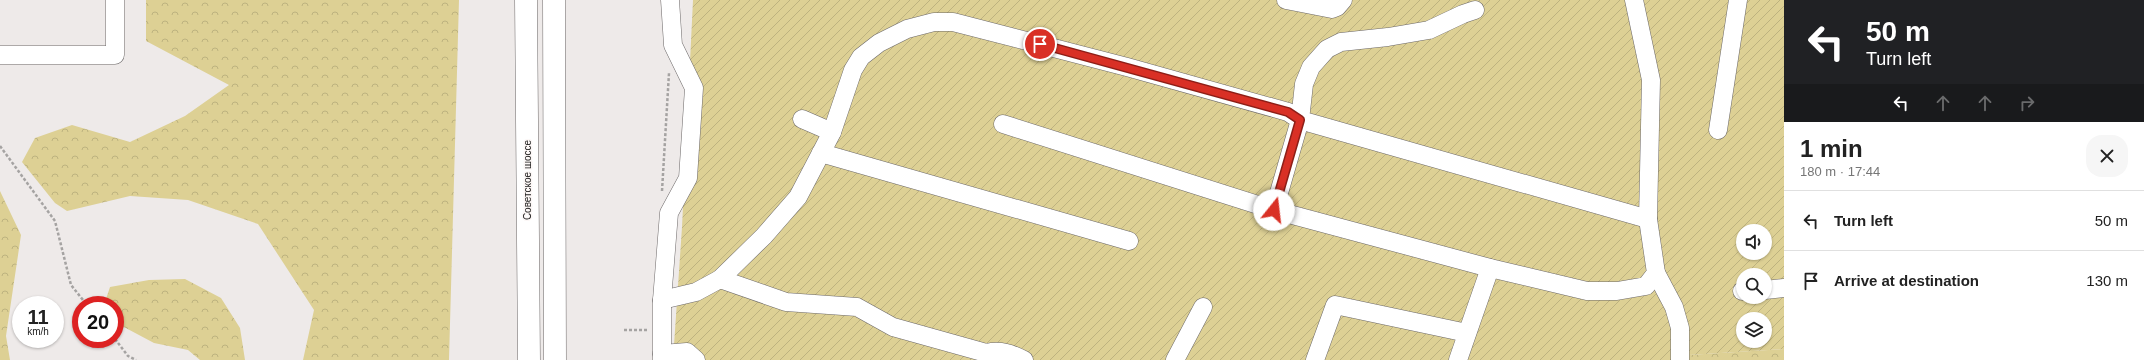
<!DOCTYPE html>
<meta charset="utf-8">
<style>
:root{--surface:#fff;--page:#f6f6f6;--text:#222;--muted:#767676;--line:#e0e0e0}
body{margin:0;font-family:Helvetica,sans-serif;background:var(--page);color:var(--text);height:100vh;display:flex;flex-direction:column;font-size:15px;white-space:nowrap}
*{box-sizing:border-box;margin:0}
p{font-size:13px;color:var(--muted)}
.icon{flex:none;width:22px;height:22px;fill:none;stroke:currentColor;stroke-width:2;stroke-linecap:round;stroke-linejoin:round}
.map{position:relative;flex:1;overflow:hidden}
.drawer{display:flex;flex-direction:column;background:var(--surface);width:360px}
.drawer>*{flex:none}
.guide{background:#202124;color:#fff;overflow:hidden}
.controls{position:absolute;left:1736px;top:224px;display:grid;gap:8px}
.controls a{display:grid;place-items:center;width:36px;height:36px;border-radius:50%;background:var(--surface);box-shadow:0 1px 3px #0004;font-size:20px}
.speed{position:absolute;left:12px;top:296px;display:flex;gap:8px;font-size:20px;font-weight:700;text-align:center}
.speed>*{display:grid;place-content:center;width:52px;height:52px;border-radius:50%;background:var(--surface);box-shadow:0 1px 3px #0004;line-height:1}
.speed small{font-size:10px;font-weight:400}
.speed .limit{border:6px solid #d22;background:#fff;color:#111}
.pin{position:absolute;display:grid;place-items:center;width:34px;height:34px;color:#fff;margin:-17px;border:2px solid #fff;border-radius:50%;box-shadow:0 1px 4px #0007}
.me{position:absolute;width:44px;margin:-22px;rotate:16deg;stroke-linejoin:round;filter:drop-shadow(0 0 3px #0008)}
.turn{display:flex;align-items:center;gap:14px;height:84px;padding:0 16px;font-size:18px}
.turn .icon{width:52px;height:52px;stroke-width:2.5}
.turn b{display:block;font-size:28px;line-height:34px}
.lanes{display:flex;align-items:center;height:38px;padding:0 16px;background:#0003;justify-content:center;gap:20px;direction:ltr}
.lanes .off{opacity:.35}
.round{display:grid;place-items:center;flex:none;width:42px;height:42px;border-radius:16px;background:var(--page)}
.overview{display:flex;align-items:center;justify-content:space-between;height:68px;padding:0 16px}
h1{font-size:24px;font-weight:600;line-height:30px}
ul{padding:0;list-style:none}
li{display:flex;align-items:center;gap:12px;height:60px;padding:0 16px;border-top:1px solid var(--line)}
li div{flex:1}
li b{display:block;font-size:15px}
li em{font-style:normal}
main{display:flex;flex:1;min-height:0}
.map>svg:first-child{display:block}
.forest{fill:url(#forest-crowns)}
.garden{fill:url(#garden-furrows);fill-rule:evenodd}
.lines{fill:none;stroke-linecap:round;stroke-linejoin:round}
.minor-casing{stroke:#6d6969;stroke-width:19}
.highway-casing{stroke:#6d6969;stroke-width:23}
.path{stroke:#a5a3a2;stroke-width:2.5;stroke-dasharray:3 2;stroke-linecap:butt}
.minor{stroke:#fff;stroke-width:18}
.highway{stroke:#fff;stroke-width:22}
.route-casing{stroke:#8d1f18;stroke-width:10}
.route{stroke:#d93025;stroke-width:7}
.labels{text-anchor:middle;dominant-baseline:central;stroke-width:3;stroke-linejoin:round;paint-order:stroke}
.street-label{font-size:10px;fill:#1b1a19;stroke:#fcf7f6}
</style>
<main>
<div class="map">
<svg width="1784" height="360" viewBox="0 0 1784 360">
<defs>
<pattern id="forest-crowns" width="20" height="18" patternUnits="userSpaceOnUse"><rect width="20" height="18" fill="#ddd094"/><path d="M2 6a3 3 0 1 1 6 0M12 15a3 3 0 1 1 6 0" fill="none" stroke="#bdb27f"/></pattern>
<pattern id="garden-furrows" width="10" height="10" patternUnits="userSpaceOnUse"><rect width="10" height="10" fill="#ddd094"/><path d="M-1 1l2-2M0 10L10 0M9 11l2-2" fill="none" stroke="#bdb27f"/></pattern>
</defs>
<rect width="100%" height="100%" fill="#eeeae9"/>
<g class="forest">
<path d="M 146,0 L 459,0 L 449,360 L 303,360 L 314,310 L 258,224 L 188,200 L 130,196 L 67,211 L 55,203 L 22,162 L 35,138 L 72,125 L 130,142 L 185,116 L 229,85 L 146,41 Z"/>
<path d="M 0,191 L 21,235 L 6,336 L 10,360 L 0,360 Z"/>
<path d="M 185,279 L 221,298 L 240,328 L 245,360 L 200,360 L 188,350 L 154,343 L 122,326 L 115,319 L 115,305 L 104,305 L 110,287 L 149,280 Z"/>
<path d="M 1784,349 L 1784,360 L 1688,360 L 1688,355 Z"/>
</g>
<path class="garden" d="M 693,0 L 1784,0 L 1784,349 L 1689,355 L 1688,360 L 673,360 L 682,227 ZM 1743,231 L 1765,231 L 1765,253 L 1743,253 ZM 1743,275 L 1765,275 L 1765,297 L 1743,297 ZM 1743,319 L 1765,319 L 1765,341 L 1743,341 Z"/>
<g class="lines">
<defs>
<g id="minor">
<path d="M 1286,0 L 1332,9 L 1337,7 L 1343,0"/>
<path d="M 1634,0 L 1651,80 L 1648,219"/>
<path d="M 0,55 L 115,55 L 115,0"/>
<path d="M 802,119 L 832,132"/>
<path d="M 1003,124 L 1274,210"/>
<path d="M 1718,130 L 1738,0"/>
<path d="M 821,153 L 1129,241"/>
<path d="M 1656,273 L 1674,307 L 1680,328 L 1680,360"/>
<path d="M 720,279 L 764,236 L 798,197 L 832,132 L 853,70 L 861,57 L 879,43 L 907,29 L 934,22 L 953,22 L 1127,67 L 1288,112 L 1300,120 L 1648,219 L 1656,273 L 1646,286 L 1617,291 L 1587,291 L 1490,268 L 1274,210 L 1300,120 L 1304,84 L 1311,67 L 1327,49 L 1341,42 L 1388,37 L 1429,30 L 1463,14 L 1475,10"/>
<path d="M 1765,290 L 1784,288"/>
<path d="M 1742,291 L 1743,291"/>
<path d="M 662,300 L 696,292 L 720,279 L 786,302 L 857,307 L 893,327 L 986,353 C 1001,350 1010,353 1024,360"/>
<path d="M 662,354 L 687,352 L 696,360"/>
<path d="M 662,360 L 662,300 L 669,213 L 688,178 L 694,88 L 673,45 L 670,0"/>
<path d="M 1175,360 L 1203,307"/>
<path d="M 1315,360 L 1335,305 L 1467,333"/>
<path d="M 1458,360 L 1490,268"/>
</g>
<g id="highway">
<path d="M 526,0 L 529,360"/>
<path d="M 554,0 L 555,360"/>
</g>
</defs>
<use href="#minor" class="minor-casing"/>
<use href="#highway" class="highway-casing"/>
<g class="path">
<path d="M 0,146 L 55,221 L 71,285 L 87,305"/>
<path d="M 662,191 L 669,73"/>
<path d="M 624,330 L 647,330"/>
<path d="M 115,339 L 128,356 L 136,360"/>
</g>
<use href="#minor" class="minor"/>
<use href="#highway" class="highway"/>
</g>
<g class="lines">
<defs>
<path id="route" d="M 1040,44 L 1288,112 L 1300,120 L 1274,210"/>
</defs>
<use href="#route" class="route-casing"/>
<use href="#route" class="route"/>
</g>
<g class="labels">
<g class="street-label">
<text transform="translate(527 180) rotate(-90)">Советское шоссе</text>
</g>
</g>
</svg>
<div class="controls">
<a><svg class="icon" aria-label="sound" viewBox="0 0 24 24"><path d="M4 9h4l5-4v14l-5-4H4zM17 9q2 3 0 6"/></svg></a>
<a><svg class="icon" aria-label="search" viewBox="0 0 24 24"><circle cx="10" cy="10" r="6"/><path d="M15 15l6 6"/></svg></a>
<a><svg class="icon" aria-label="layers" viewBox="0 0 24 24"><path d="M12 4l9 5-9 5-9-5zM3 14l9 5 9-5"/></svg></a>
</div>
<div class="speed"><div>11<small>km/h</small></div><div class="limit">20</div></div>
<div class="pin" style="left:1040px;top:44px;background:#d93025"><svg class="icon" aria-label="arrive" viewBox="0 0 24 24"><path d="M6 21V4h12l-3 4 3 4H6"/></svg></div>
<svg class="me" style="left:1274px;top:210px" viewBox="-20 -20 40 40"><circle r="19" fill="#fff"/><path d="M0-13L10 11 0 6-10 11z" fill="#d93025"/></svg>
</div>
<section class="drawer">
<div class="guide">
<div class="turn"><svg class="icon" aria-label="left" viewBox="0 0 24 24"><path d="M17 20v-9H6M10 6l-5 5 5 5"/></svg><div><b>50 m</b>Turn left</div></div>
<div class="lanes"><svg class="icon" aria-label="left" viewBox="0 0 24 24"><path d="M17 20v-9H6M10 6l-5 5 5 5"/></svg><svg class="icon off" aria-label="ahead" viewBox="0 0 24 24"><path d="M12 20V5M6 11l6-6 6 6"/></svg><svg class="icon off" aria-label="ahead" viewBox="0 0 24 24"><path d="M12 20V5M6 11l6-6 6 6"/></svg><svg class="icon off" aria-label="right" viewBox="0 0 24 24"><path d="M7 20v-9h11M14 6l5 5-5 5"/></svg></div>
</div>
<div class="overview"><div><h1>1 min</h1><p>180 m · 17:44</p></div><a class="round"><svg class="icon" aria-label="close" viewBox="0 0 24 24"><path d="M6 6l12 12M18 6L6 18"/></svg></a></div>
<ul>
<li><svg class="icon" aria-label="left" viewBox="0 0 24 24"><path d="M17 20v-9H6M10 6l-5 5 5 5"/></svg><div><b>Turn left</b></div><em>50 m</em></li>
<li><svg class="icon" aria-label="arrive" viewBox="0 0 24 24"><path d="M6 21V4h12l-3 4 3 4H6"/></svg><div><b>Arrive at destination</b></div><em>130 m</em></li>
</ul>
</section>
</main>
